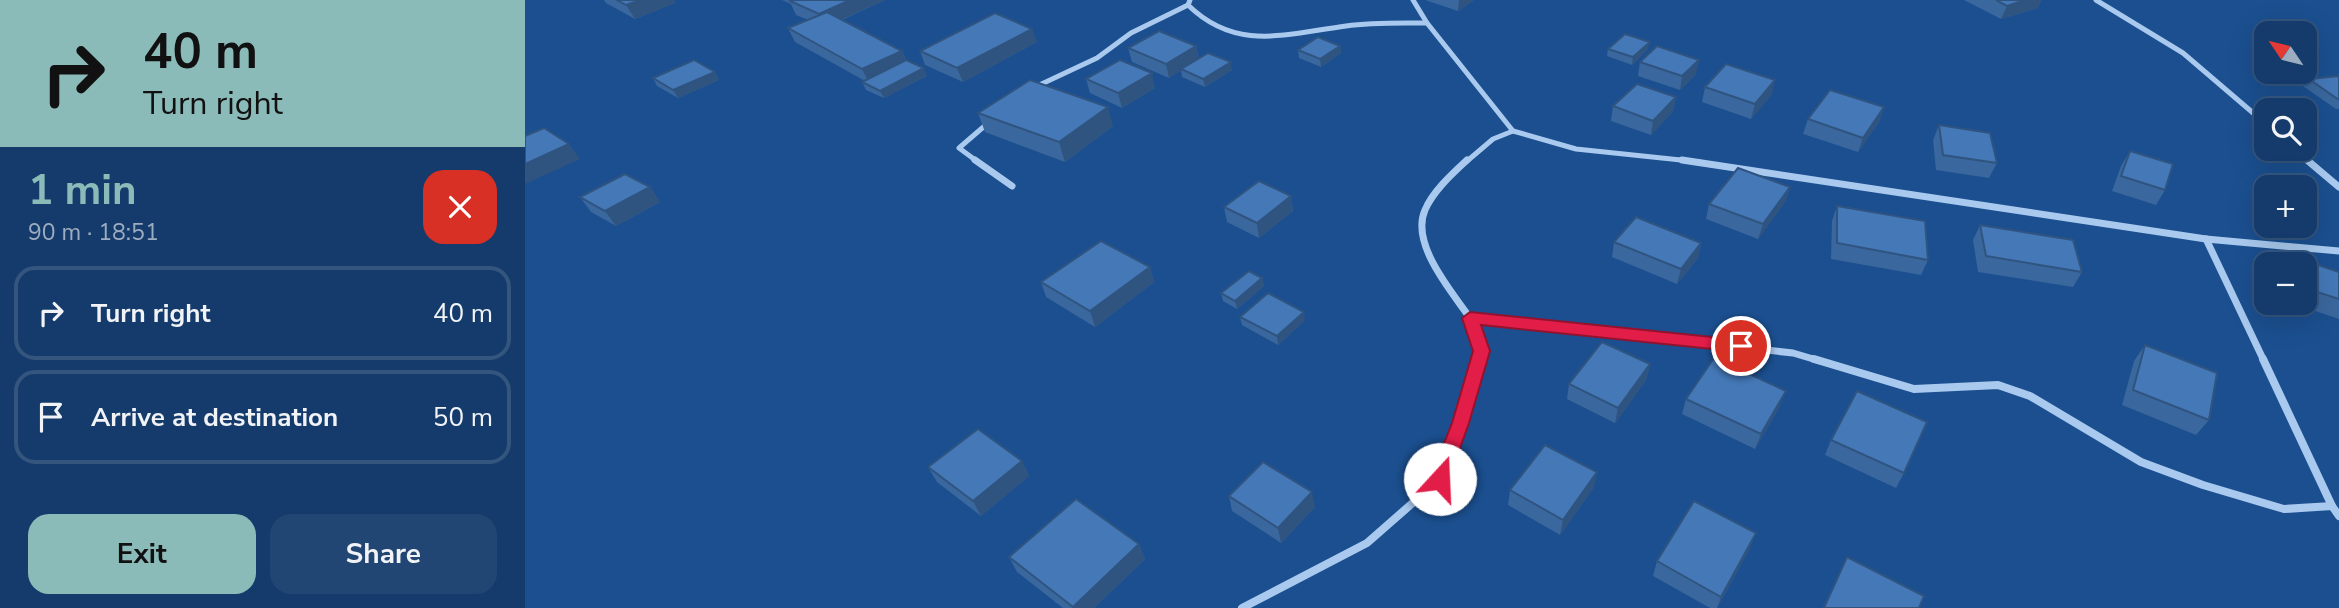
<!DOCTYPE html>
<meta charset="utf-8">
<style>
:root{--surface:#143b6b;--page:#214673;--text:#f1f3f6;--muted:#9dadc1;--line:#33557e;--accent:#8bbbb9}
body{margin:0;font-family:"Nunito Sans",sans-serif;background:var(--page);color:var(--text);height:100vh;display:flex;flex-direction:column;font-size:26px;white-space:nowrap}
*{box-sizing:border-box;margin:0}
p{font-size:23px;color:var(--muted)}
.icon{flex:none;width:38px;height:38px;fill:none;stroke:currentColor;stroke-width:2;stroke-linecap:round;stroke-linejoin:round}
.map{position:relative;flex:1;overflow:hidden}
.side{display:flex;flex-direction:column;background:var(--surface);width:525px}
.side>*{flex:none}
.hud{background:#8bbbb9;color:#111;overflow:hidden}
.needle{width:46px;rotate:305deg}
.tools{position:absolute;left:1729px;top:21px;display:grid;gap:14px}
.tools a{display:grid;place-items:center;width:63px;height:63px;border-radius:14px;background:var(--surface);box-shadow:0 7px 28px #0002,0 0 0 2px var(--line);font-size:35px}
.pin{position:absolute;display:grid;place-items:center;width:60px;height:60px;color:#fff;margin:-30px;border:4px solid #fff;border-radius:50%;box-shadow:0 2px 7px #0007}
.me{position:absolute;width:77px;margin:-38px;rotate:20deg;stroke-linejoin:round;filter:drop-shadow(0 0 5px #0008)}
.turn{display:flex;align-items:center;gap:24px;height:147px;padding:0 28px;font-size:32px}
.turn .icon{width:91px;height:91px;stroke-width:2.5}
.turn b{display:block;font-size:49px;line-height:60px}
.round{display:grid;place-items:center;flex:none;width:74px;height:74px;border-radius:21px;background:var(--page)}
.overview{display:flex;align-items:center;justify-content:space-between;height:119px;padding:0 28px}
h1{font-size:42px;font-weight:700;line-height:52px;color:var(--accent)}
.action{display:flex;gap:14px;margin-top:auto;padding:14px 28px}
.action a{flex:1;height:80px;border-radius:21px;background:var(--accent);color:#111;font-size:28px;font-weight:700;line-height:80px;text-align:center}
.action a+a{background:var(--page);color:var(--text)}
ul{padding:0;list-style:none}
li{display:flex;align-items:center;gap:21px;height:94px;margin:0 14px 10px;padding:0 14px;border:4px solid var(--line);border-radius:21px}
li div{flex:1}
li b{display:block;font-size:26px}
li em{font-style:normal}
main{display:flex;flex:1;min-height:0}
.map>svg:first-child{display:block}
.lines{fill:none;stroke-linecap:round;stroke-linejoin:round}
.street-far2{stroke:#a9c9ee;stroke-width:5}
.street-far1{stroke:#a9c9ee;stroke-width:7}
.street{stroke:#a9c9ee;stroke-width:8}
.wall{fill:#3a679d}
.shaded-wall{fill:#305480}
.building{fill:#4478b7;stroke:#305480;stroke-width:2}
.route{fill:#e11d48;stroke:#92132f;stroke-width:2}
</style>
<main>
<section class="side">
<div class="hud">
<div class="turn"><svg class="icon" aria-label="right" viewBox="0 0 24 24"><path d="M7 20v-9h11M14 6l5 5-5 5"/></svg><div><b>40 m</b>Turn right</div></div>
</div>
<div class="overview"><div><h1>1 min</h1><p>90 m · 18:51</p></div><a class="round" style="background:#d93025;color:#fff"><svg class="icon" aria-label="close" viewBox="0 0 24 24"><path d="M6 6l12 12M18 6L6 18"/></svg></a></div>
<ul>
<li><svg class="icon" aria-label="right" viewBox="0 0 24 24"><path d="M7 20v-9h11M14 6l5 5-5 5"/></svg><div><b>Turn right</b></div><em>40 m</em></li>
<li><svg class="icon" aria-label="arrive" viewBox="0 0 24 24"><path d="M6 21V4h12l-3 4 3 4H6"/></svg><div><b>Arrive at destination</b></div><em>50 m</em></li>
</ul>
<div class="action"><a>Exit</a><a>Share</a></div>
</section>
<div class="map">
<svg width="1814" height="608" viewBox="0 0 1814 608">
<rect width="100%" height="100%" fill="#1b4f8f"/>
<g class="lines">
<g class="street-far2">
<path d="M 888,0 L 902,23"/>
<path d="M 1571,0 L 1658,53 L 1741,124"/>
<path d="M 663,5 C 711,52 761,34 821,26 C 848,22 875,23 902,23 L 988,131"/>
<path d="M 508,88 L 572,58 L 606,33 L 663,5 L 665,0"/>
<path d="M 1769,149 L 1784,162"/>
<path d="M 453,162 L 434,148 L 463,123"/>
<path d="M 941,162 L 968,139 L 988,131 L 1051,149 L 1175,162"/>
</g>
<g class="street-far1">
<path d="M 450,160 L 487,186"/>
<path d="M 942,160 C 928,173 908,191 900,210 C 885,244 927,292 945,318 L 1268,353 L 1295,361"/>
<path d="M 1157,160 L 1681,239 L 1814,251"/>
<path d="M 1782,160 L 1814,187"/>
<path d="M 1681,239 L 1739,361"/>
<path d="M 945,318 L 956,351 L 953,361"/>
</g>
<g class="street">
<path d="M 1289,359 L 1389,389 L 1473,385 L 1505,396 L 1616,462 L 1678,485 L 1759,509 L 1807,506 L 1814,516"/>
<path d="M 1738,359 L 1807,506"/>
<path d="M 717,608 L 842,543 L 915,479 L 936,423 L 954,359"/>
</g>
</g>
<g class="wall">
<path d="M 79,0 L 148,0 L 150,3 L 110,19 L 81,3 Z"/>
<path d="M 257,0 L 360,0 L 317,20 L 377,51 L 381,60 L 402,76 L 359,98 L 341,90 L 337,82 L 340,81 L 270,42 L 263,28 L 283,20 L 271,15 L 266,4 Z"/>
<path d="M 900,0 L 949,0 L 933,11 Z"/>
<path d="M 1439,0 L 1516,0 L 1513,8 L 1476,19 Z"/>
<path d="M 512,42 L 438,82 L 400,65 L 395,51 Z"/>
<path d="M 671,46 L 674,59 L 707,70 L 680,87 L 657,77 L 656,70 L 644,78 L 607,62 L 603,48 Z"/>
<path d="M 815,46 L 816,53 L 796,67 L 774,58 L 773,50 Z"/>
<path d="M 1083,49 L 1123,49 L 1107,65 L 1082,56 Z"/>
<path d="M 1115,62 L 1171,74 L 1155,90 L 1113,76 Z"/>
<path d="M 190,72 L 194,80 L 153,98 L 132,86 L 128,78 Z"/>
<path d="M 1814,76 L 1814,109 L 1811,109 L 1778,86 L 1784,79 Z"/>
<path d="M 561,79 L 630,88 L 597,108 L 565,93 Z"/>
<path d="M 1180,87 L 1247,94 L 1226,119 L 1177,102 Z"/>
<path d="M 1151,97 L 1148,111 L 1126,135 L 1086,121 L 1088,106 Z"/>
<path d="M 1359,107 L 1354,122 L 1333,152 L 1278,134 L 1283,119 Z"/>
<path d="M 453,113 L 588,126 L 540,162 L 460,132 Z"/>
<path d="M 1414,125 L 1472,163 L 1464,178 L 1411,170 L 1408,140 Z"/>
<path d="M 1605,151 L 1640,190 L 1631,205 L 1587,191 L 1596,166 Z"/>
<path d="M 125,187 L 135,202 L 91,226 L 66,212 L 55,197 Z"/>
<path d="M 1265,187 L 1260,202 L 1233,239 L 1181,219 L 1184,204 Z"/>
<path d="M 766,196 L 768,211 L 734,238 L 702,222 L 699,207 Z"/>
<path d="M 1312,206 L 1403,260 L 1396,275 L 1306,259 L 1307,221 Z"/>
<path d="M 1455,225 L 1557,272 L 1548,287 L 1453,272 L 1448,240 Z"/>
<path d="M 1089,242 L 1176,243 L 1173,258 L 1152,284 L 1087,257 Z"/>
<path d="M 1778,260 L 1814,272 L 1814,319 L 1767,303 L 1780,303 L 1780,264 L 1774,264 Z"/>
<path d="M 625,267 L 629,282 L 570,327 L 521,297 L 516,282 Z"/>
<path d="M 737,278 L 739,286 L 712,309 L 698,301 L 696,293 Z"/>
<path d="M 715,317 L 780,320 L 753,345 L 717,325 Z"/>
<path d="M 1620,345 L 1684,420 L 1671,435 L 1597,405 L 1609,361 Z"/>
<path d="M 1125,364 L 1121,380 L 1090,423 L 1042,399 L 1044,384 Z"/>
<path d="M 1161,399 L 1255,406 L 1230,449 L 1157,414 Z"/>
<path d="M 1306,440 L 1379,473 L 1371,488 L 1300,455 Z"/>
<path d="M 497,461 L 504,476 L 456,516 L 412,482 L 403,467 Z"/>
<path d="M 1069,487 L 1035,535 L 983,505 L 985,490 Z"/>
<path d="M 704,496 L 790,507 L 756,543 L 707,511 Z"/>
<path d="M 614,544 L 620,559 L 569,608 L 538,608 L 492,572 L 484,557 Z"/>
<path d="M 1225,548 L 1192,608 L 1185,608 L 1128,576 L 1132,561 Z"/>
<path d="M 1322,557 L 1394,608 L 1298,608 Z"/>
</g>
<g class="shaded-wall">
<path d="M 116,0 L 148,0 L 150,3 L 110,19 L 101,5 Z"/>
<path d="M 325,0 L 360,0 L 300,27 L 294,14 Z"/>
<path d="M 934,0 L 949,0 L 933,11 Z"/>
<path d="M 1500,0 L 1516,0 L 1513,8 L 1476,19 L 1482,6 Z"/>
<path d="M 507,29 L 512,42 L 438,82 L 432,68 Z"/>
<path d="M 1125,42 L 1123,49 L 1107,65 L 1108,57 Z"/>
<path d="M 671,46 L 674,60 L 644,78 L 641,64 Z"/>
<path d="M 815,46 L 816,53 L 796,67 L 795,59 Z"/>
<path d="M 377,51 L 383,65 L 344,83 L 337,69 Z"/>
<path d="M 1174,60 L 1171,74 L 1155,90 L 1157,76 Z"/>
<path d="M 706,62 L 707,70 L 680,87 L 678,79 Z"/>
<path d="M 399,68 L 402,76 L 359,98 L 355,91 Z"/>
<path d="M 190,72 L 194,80 L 153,98 L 148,90 Z"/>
<path d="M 627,73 L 630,88 L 597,108 L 593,93 Z"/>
<path d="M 1250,80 L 1247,94 L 1226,119 L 1230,104 Z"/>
<path d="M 1151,97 L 1148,111 L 1126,135 L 1128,121 Z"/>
<path d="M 583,107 L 588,126 L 540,162 L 534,142 Z"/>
<path d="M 1359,107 L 1354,122 L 1333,152 L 1338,138 Z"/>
<path d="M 44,144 L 55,159 L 0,184 L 0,164 Z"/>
<path d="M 125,187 L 135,202 L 91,226 L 80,211 Z"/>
<path d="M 1265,187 L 1260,202 L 1233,239 L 1238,224 Z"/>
<path d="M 766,196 L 768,211 L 734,238 L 732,223 Z"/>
<path d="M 1176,243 L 1173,258 L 1152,284 L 1156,269 Z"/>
<path d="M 625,267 L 629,282 L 570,327 L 565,311 Z"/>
<path d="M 737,278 L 739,286 L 712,309 L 710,301 Z"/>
<path d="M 779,312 L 780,320 L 753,345 L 752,336 Z"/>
<path d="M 1125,364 L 1121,380 L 1090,423 L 1093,408 Z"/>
<path d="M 1261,391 L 1255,406 L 1230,449 L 1236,434 Z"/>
<path d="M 497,461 L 504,476 L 456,516 L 448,501 Z"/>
<path d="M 1072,472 L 1069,487 L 1035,535 L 1038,520 Z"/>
<path d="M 787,492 L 790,507 L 756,543 L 753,528 Z"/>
<path d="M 1231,533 L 1225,548 L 1192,608 L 1196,597 Z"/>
<path d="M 614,544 L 620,559 L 569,608 L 548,608 Z"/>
</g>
<g class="building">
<path d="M 92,0 L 116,0 L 101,5 Z"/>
<path d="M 267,0 L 325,0 L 294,14 L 265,1 Z"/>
<path d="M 1471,0 L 1500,0 L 1482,6 Z"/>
<path d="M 302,12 L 377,51 L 337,69 L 263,28 Z"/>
<path d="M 470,13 L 507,29 L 432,68 L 395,51 Z"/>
<path d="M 634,31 L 671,46 L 641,64 L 603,48 Z"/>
<path d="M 1100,34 L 1125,42 L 1108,57 L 1083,49 Z"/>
<path d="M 793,37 L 815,46 L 795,59 L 773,50 Z"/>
<path d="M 1132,46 L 1174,60 L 1157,76 L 1115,62 Z"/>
<path d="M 683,53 L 706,62 L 678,79 L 656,69 Z"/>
<path d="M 169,60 L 190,72 L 148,90 L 128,78 Z"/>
<path d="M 381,60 L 399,68 L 355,91 L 337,82 Z"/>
<path d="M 595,60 L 627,73 L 593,93 L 561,79 Z"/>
<path d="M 1201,64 L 1250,80 L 1230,104 L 1180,87 Z"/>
<path d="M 1814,76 L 1814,100 L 1784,79 Z"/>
<path d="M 505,80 L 583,107 L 534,142 L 453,113 Z"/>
<path d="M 1112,84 L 1151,97 L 1128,121 L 1088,106 Z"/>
<path d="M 1305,90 L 1359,107 L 1338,138 L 1283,119 Z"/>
<path d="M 1414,125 L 1465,133 L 1472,163 L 1418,155 Z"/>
<path d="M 19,128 L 44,144 L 0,164 L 0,136 Z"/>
<path d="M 1605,151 L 1648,164 L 1640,190 L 1596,176 Z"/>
<path d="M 1213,168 L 1265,187 L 1238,224 L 1184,204 Z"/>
<path d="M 100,174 L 125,187 L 80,211 L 55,197 Z"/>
<path d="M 734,181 L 766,196 L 732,223 L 699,207 Z"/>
<path d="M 1312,206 L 1400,221 L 1403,260 L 1312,243 Z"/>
<path d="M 1111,217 L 1176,243 L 1156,269 L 1089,242 Z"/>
<path d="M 1455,225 L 1548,240 L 1557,272 L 1461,256 Z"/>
<path d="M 576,241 L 625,267 L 565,311 L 516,282 Z"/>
<path d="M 1778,260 L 1814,272 L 1814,299 L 1780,288 L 1780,264 L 1777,264 Z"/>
<path d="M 724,271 L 737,278 L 710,301 L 696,293 Z"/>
<path d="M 743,293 L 779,312 L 752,336 L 715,317 Z"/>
<path d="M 1077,342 L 1125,364 L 1093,408 L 1044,384 Z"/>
<path d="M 1620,345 L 1692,373 L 1684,420 L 1608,390 Z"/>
<path d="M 1189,358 L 1261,391 L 1236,434 L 1161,399 Z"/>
<path d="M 1332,391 L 1402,422 L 1379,473 L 1306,440 Z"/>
<path d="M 453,429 L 497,461 L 448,501 L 403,467 Z"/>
<path d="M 1020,445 L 1072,472 L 1038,520 L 985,490 Z"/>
<path d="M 738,462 L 787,492 L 753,528 L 704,496 Z"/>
<path d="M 551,499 L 614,544 L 548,607 L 484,557 Z"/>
<path d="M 1169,501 L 1231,533 L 1196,597 L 1132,561 Z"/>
<path d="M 1322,557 L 1399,596 L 1394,608 L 1299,608 Z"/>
</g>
<path class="route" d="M 945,312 L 1216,340 L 1224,346 L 1216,352 L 956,325 L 965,351 L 944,423 L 924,479 L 922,484 L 915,487 L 908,484 L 905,479 L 927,423 L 948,351 L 937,318 Z"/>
</svg>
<div class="tools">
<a><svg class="needle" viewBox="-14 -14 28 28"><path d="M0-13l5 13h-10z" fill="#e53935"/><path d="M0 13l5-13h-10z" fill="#9dadc1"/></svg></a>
<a><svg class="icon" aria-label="search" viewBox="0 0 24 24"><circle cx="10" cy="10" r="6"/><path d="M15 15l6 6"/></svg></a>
<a>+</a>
<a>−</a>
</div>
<div class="pin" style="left:1216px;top:346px;background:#d93025"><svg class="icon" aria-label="arrive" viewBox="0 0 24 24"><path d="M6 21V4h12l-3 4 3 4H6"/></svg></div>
<svg class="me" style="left:915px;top:479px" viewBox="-20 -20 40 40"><circle r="19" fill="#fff"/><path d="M0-13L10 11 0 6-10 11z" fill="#e11d48"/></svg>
</div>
</main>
